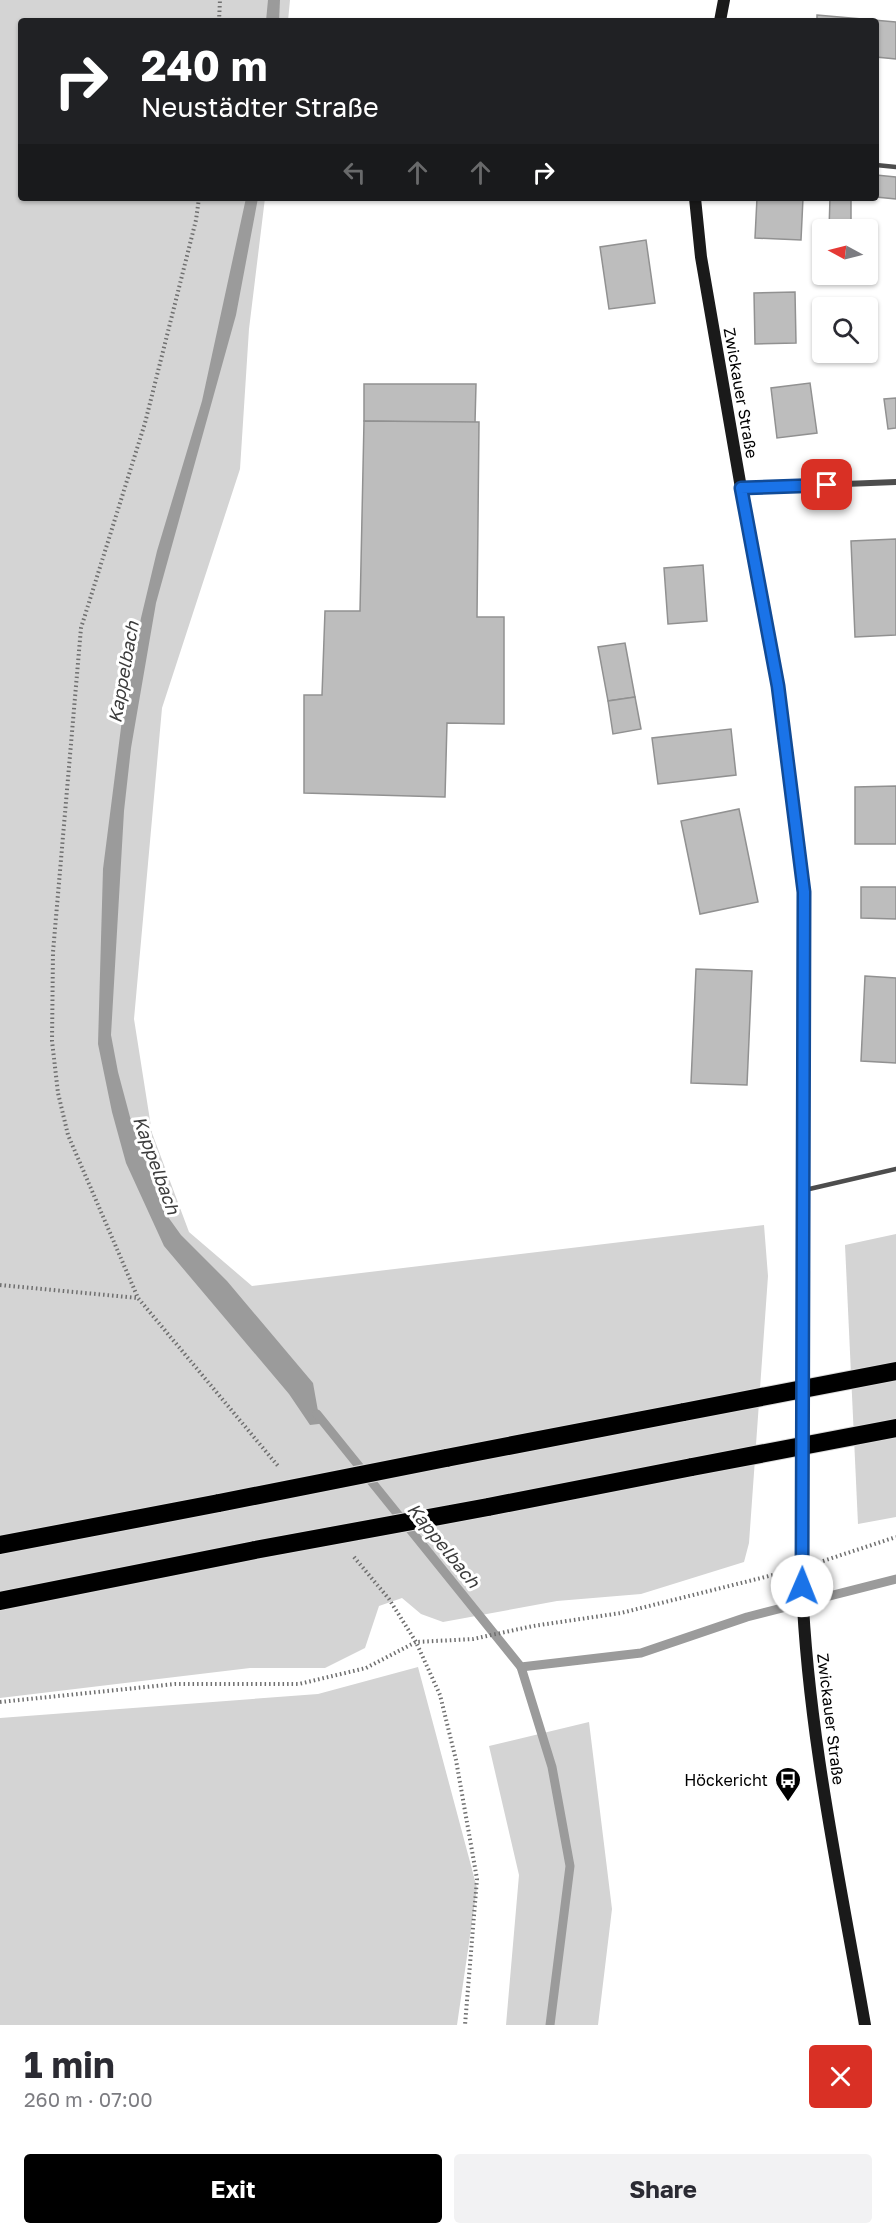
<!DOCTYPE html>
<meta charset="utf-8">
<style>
:root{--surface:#fff;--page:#f2f2f3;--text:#2b2b33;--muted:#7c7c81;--accent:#000}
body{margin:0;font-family:"Golos Text",sans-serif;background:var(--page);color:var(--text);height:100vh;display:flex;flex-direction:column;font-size:22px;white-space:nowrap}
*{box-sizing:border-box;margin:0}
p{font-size:20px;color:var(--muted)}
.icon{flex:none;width:33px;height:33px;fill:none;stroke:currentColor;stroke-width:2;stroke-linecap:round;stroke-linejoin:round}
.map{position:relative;height:2025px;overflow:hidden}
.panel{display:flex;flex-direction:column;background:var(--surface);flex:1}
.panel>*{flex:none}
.guide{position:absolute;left:18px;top:18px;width:861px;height:183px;border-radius:6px;box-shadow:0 2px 4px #0004;background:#202124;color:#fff;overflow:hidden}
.needle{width:39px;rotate:277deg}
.buttons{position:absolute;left:812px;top:219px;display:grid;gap:12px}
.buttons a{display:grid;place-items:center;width:66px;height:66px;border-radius:6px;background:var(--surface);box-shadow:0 2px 4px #0004;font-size:30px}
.pin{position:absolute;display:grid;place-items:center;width:51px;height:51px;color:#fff;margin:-26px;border-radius:12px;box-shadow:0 3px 9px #0006}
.me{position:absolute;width:66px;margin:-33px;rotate:1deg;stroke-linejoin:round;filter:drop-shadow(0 0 4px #0008)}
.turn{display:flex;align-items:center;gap:21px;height:126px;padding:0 24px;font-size:27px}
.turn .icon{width:78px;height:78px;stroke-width:2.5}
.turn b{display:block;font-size:42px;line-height:51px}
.lanes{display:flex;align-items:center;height:57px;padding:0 24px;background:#0003;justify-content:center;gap:30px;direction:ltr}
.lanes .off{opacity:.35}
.round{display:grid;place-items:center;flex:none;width:63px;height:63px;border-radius:6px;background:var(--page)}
.summary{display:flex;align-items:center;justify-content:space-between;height:102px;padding:0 24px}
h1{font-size:36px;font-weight:700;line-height:45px}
.action{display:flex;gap:12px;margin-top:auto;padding:12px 24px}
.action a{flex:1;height:69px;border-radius:6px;background:var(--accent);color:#fff;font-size:24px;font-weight:700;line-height:69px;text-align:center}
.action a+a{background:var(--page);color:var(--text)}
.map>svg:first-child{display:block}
.green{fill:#d4d4d4}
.water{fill:#9b9b9b}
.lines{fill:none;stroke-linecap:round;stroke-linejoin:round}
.stream{stroke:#9b9b9b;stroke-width:9}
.building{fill:#bdbdbd;stroke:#919191;stroke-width:1.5}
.highway-casing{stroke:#dbdbdb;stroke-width:20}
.path{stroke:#6f6f6f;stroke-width:4;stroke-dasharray:1.5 3;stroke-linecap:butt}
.lane{stroke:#4d4d4d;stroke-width:4.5}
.street{stroke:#4d4d4d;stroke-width:6}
.secondary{stroke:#1a1a1a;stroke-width:12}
.highway{stroke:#000;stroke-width:18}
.highway-bridge-casing{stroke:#dbdbdb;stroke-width:20;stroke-linecap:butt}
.highway-bridge{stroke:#000;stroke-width:18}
.route-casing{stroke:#114b97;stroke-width:15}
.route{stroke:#1a73e8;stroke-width:10}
.labels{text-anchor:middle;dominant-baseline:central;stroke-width:6;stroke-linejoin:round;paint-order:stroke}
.street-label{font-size:16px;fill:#000;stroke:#fff}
.poi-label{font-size:16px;fill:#000;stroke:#fff;text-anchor:end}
.water-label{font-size:18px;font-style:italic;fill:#3c3c3c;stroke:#fff}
</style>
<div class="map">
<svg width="896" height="2025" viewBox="0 0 896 2025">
<rect width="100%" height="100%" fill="#fff"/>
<g class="green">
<path d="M 0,0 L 290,0 L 288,21 L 21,21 L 21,198 L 265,198 L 249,329 L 240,469 L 162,708 L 134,1019 L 152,1133 L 189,1232 L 252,1286 L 764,1225 L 768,1276 L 749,1543 L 744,1562 L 641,1594 L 557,1601 L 443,1622 L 421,1614 L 402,1598 L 379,1606 L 365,1648 L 325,1668 L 250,1668 L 0,1698 Z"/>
<path d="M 896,1234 L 896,1517 L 858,1524 L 845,1245 Z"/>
<path d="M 418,1667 L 477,1888 L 457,2025 L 0,2025 L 0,1718 L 318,1694 Z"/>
<path d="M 589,1722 L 612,1909 L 598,2025 L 506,2025 L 519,1875 L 489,1746 Z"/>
</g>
<g class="water">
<path d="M 268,0 L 280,0 L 279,21 L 266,21 Z"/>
<path d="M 246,198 L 258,198 L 236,315 L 156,603 L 131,748 L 124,811 L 111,1035 L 118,1072 L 130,1117 L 163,1210 L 181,1235 L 227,1281 L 313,1383 L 318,1411 L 327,1423 L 310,1425 L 289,1394 L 164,1246 L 126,1163 L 112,1112 L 98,1044 L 103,869 L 124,704 L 141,618 L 157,551 L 202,401 Z"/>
</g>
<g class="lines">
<g class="stream">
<path d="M 317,1414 L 521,1667 L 552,1767 L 570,1866 L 550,2025"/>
<path d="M 521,1667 L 641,1653 L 747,1617 L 896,1579"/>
</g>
</g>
<g class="building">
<path d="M 817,15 L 896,22 L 896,59 L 876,57 L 876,21 L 817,21 Z"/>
<path d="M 876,175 L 896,177 L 896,199 L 876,197 Z"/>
<path d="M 757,198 L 803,198 L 801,240 L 755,238 Z"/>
<path d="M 830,198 L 851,198 L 851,230 L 829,230 Z"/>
<path d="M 646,240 L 655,303 L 609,309 L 600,247 Z"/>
<path d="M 795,292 L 796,343 L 755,344 L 754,293 Z"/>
<path d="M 810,383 L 817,433 L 777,438 L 771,388 Z"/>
<path d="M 364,384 L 476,384 L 475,423 L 364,421 Z"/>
<path d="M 896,398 L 896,428 L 888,429 L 884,399 Z"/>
<path d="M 364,421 L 479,422 L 477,617 L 504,617 L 504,724 L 447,723 L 445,797 L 304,793 L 304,695 L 322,695 L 325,611 L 360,611 Z"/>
<path d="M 896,539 L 896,635 L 855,637 L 851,541 Z"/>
<path d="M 703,565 L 707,621 L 668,624 L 664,568 Z"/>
<path d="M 625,643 L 635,697 L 608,701 L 598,647 Z"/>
<path d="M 635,697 L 641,729 L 613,734 L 608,701 Z"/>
<path d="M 731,729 L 736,775 L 658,784 L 652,738 Z"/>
<path d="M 896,786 L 896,844 L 855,844 L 855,787 Z"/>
<path d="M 739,809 L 758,902 L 700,914 L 681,821 Z"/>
<path d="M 861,887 L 896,887 L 896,919 L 861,918 Z"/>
<path d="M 696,969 L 752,971 L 747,1085 L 691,1083 Z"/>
<path d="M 865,976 L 896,978 L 896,1063 L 861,1061 Z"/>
</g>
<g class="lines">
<defs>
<g id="highway">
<path d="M 446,1458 L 684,1412"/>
<path d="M 488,1507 L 692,1467"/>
<path d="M 0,1545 L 219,1503"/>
<path d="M 0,1601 L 255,1550"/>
</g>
</defs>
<use href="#highway" class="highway-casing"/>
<g class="path">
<path d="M 219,21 L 220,0"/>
<path d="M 199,198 L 196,220 L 145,423 L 81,628 L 53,952 L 52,1041 L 58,1093 L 68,1135 L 138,1298 L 278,1466"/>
<path d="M 0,1285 L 138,1298"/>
<path d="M 354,1557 L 389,1599 L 416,1642 L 440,1695 L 456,1760 L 477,1879 L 465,2025"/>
<path d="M 823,1561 L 896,1537"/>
<path d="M 0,1702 L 175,1684 L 299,1684 L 366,1668 L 416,1642 L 473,1639 L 533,1626 L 621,1613 L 781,1573"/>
</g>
<g class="lane">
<path d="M 876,165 L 896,167"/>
<path d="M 805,1190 L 896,1169"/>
</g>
<path class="street" d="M 741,488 L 896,482"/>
<g class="secondary">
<path d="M 720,21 L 724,0"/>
<path d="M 695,198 L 701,257 L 741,488 L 778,686 L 804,893 L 802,1586 C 808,1734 840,1880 865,2025"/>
</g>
<use href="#highway" class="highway"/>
<defs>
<g id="highway-bridge">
<path d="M 684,1412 L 896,1371"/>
<path d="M 692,1467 L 896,1428"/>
<path d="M 219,1503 L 446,1458"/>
<path d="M 255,1550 L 488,1507"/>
</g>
</defs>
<use href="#highway-bridge" class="highway-bridge-casing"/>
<use href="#highway-bridge" class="highway-bridge"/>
</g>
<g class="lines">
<defs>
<path id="route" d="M 802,1586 L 804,892 L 778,686 L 741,488 L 827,485"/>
</defs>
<use href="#route" class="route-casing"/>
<use href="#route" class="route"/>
</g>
<defs>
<symbol id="bus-pin" viewBox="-11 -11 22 30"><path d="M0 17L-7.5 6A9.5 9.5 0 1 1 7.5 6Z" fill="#000" stroke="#fff"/><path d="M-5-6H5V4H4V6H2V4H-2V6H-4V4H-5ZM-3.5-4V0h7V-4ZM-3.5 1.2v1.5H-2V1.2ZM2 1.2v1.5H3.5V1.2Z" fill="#fff"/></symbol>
</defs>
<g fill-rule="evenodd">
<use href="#bus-pin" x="773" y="1765" width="30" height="40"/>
</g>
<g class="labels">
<g class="street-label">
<text transform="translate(741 393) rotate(80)">Zwickauer Straße</text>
<text transform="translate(831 1719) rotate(83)">Zwickauer Straße</text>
</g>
<g class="poi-label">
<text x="768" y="1780">Höckericht</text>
</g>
<g class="water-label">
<text transform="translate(123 672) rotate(-80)">Kappelbach</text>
<text transform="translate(157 1165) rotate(70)">Kappelbach</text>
<text transform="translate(444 1545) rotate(51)">Kappelbach</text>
</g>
</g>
</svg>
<div class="buttons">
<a><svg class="needle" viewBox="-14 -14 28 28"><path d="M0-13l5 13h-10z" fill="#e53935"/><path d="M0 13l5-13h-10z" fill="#7c7c81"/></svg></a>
<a><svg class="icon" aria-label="search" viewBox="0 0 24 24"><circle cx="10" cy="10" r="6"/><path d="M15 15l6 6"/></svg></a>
</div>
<div class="pin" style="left:827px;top:485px;background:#d93025"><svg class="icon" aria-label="arrive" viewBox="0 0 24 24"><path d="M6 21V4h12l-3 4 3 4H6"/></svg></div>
<svg class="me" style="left:802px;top:1586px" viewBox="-20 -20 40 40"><circle r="19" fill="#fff"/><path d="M0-13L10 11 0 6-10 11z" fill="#1a73e8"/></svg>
<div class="guide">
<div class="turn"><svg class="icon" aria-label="right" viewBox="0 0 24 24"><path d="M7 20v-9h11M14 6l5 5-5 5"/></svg><div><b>240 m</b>Neustädter Straße</div></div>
<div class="lanes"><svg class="icon off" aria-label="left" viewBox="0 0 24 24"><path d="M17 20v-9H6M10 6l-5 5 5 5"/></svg><svg class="icon off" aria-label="ahead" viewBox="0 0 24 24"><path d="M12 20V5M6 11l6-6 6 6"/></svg><svg class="icon off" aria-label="ahead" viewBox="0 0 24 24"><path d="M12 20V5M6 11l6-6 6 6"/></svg><svg class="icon" aria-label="right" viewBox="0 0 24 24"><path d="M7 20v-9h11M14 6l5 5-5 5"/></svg></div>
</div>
</div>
<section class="panel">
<div class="summary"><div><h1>1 min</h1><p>260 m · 07:00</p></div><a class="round" style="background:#d93025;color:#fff"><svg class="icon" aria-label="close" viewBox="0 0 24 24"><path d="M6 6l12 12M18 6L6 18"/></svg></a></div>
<div class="action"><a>Exit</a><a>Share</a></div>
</section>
